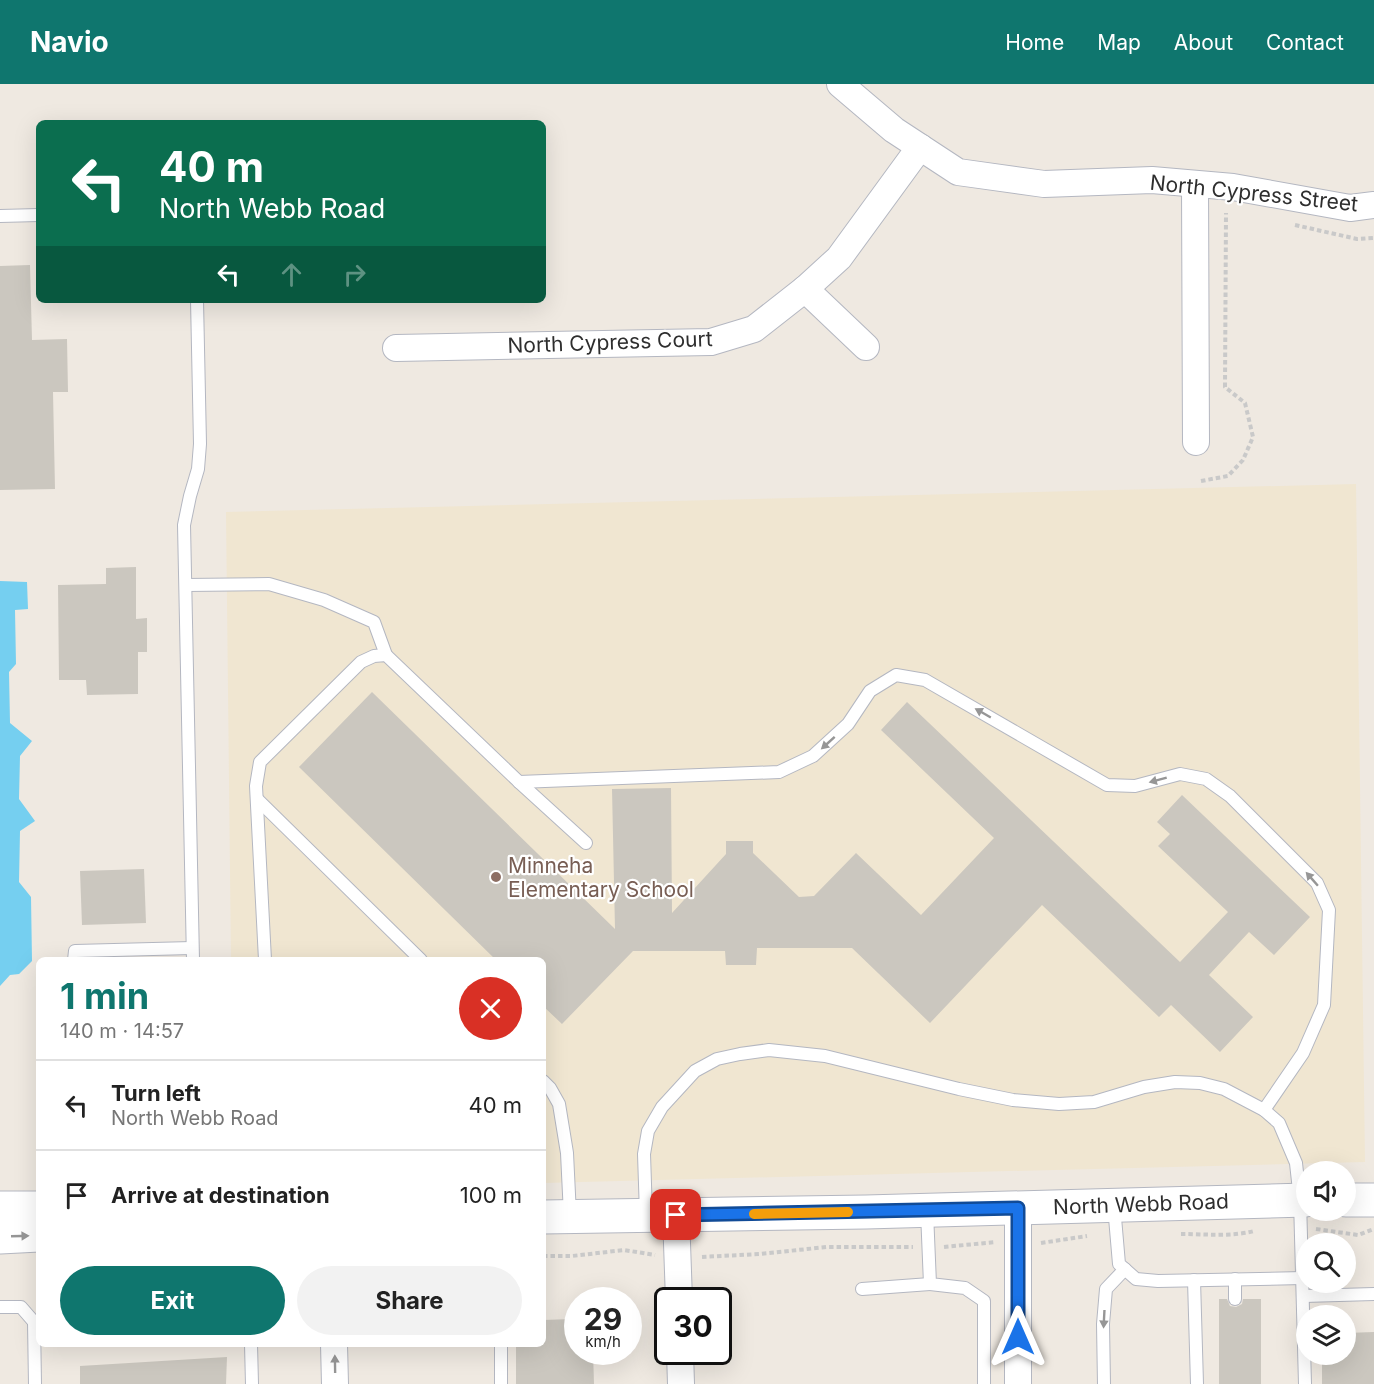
<!DOCTYPE html>
<meta charset="utf-8">
<style>
:root{--surface:#fff;--page:#f2f2f2;--text:#222;--muted:#767676;--line:#e0e0e0;--accent:#0f766e}
body{margin:0;font-family:Inter,sans-serif;background:var(--page);color:var(--text);height:100vh;display:flex;flex-direction:column;font-size:22px;white-space:nowrap}
*{box-sizing:border-box;margin:0}
p{font-size:20px;color:var(--muted)}
.icon{flex:none;width:33px;height:33px;fill:none;stroke:currentColor;stroke-width:2;stroke-linecap:round;stroke-linejoin:round}
.map{position:relative;flex:1;overflow:hidden}
.side{position:absolute;left:36px;top:873px;width:510px;height:390px;display:flex;flex-direction:column;background:var(--surface);border-radius:9px;box-shadow:0 6px 24px #0002}
.side>*{flex:none}
.banner{position:absolute;left:36px;top:36px;width:510px;height:183px;border-radius:9px;box-shadow:0 6px 24px #0002;background:#0b6e4f;color:#fff;overflow:hidden}
.buttons{position:absolute;left:1296px;top:1077px;display:grid;gap:12px}
.buttons a{display:grid;place-items:center;width:60px;height:60px;border-radius:50%;background:var(--surface);box-shadow:0 6px 24px #0002;font-size:30px}
.speed{position:absolute;left:564px;top:1203px;display:flex;gap:12px;font-size:30px;font-weight:700;text-align:center}
.speed>*{display:grid;place-content:center;width:78px;height:78px;border-radius:50%;background:var(--surface);box-shadow:0 6px 24px #0002;line-height:1}
.speed small{font-size:15px;font-weight:400}
.speed .limit{border:3px solid #111;border-radius:9px;background:#fff;color:#111}
.pin{position:absolute;display:grid;place-items:center;width:51px;height:51px;color:#fff;margin:-26px;border-radius:12px;box-shadow:0 3px 9px #0006}
.me{position:absolute;width:66px;margin:-33px;rotate:0deg;stroke-linejoin:round;filter:drop-shadow(0 0 4px #0008)}
.turn{display:flex;align-items:center;gap:21px;height:126px;padding:0 24px;font-size:27px}
.turn .icon{width:78px;height:78px;stroke-width:2.5}
.turn b{display:block;font-size:42px;line-height:51px}
.lanes{display:flex;align-items:center;height:57px;padding:0 24px;background:#0003;justify-content:center;gap:30px;direction:ltr}
.lanes .off{opacity:.35}
.round{display:grid;place-items:center;flex:none;width:63px;height:63px;border-radius:32px;background:var(--page)}
.summary{display:flex;align-items:center;justify-content:space-between;height:102px;padding:0 24px}
h1{font-size:36px;font-weight:700;line-height:45px;color:var(--accent)}
.action{display:flex;gap:12px;margin-top:auto;padding:12px 24px}
.action a{flex:1;height:69px;border-radius:36px;background:var(--accent);color:#fff;font-size:24px;font-weight:700;line-height:69px;text-align:center}
.action a+a{background:var(--page);color:var(--text)}
ul{padding:0;list-style:none}
li{display:flex;align-items:center;gap:18px;height:90px;padding:0 24px;border-top:2px solid var(--line)}
li div{flex:1}
li b{display:block;font-size:22px}
li em{font-style:normal}
header{display:flex;align-items:center;gap:36px;box-sizing:border-box;height:84px;padding:0 30px;background:var(--accent);color:#fff}
header strong{font-size:28px}
nav{display:flex;gap:33px;margin-inline-start:auto;font-size:21px}
.map>svg:first-child{display:block}
.education{fill:#f0e6d1}
.water{fill:#75cff0}
.building{fill:#cbc7bf}
.lines{fill:none;stroke-linecap:round;stroke-linejoin:round}
.service-casing{stroke:#b4b7c1;stroke-width:14}
.minor-casing{stroke:#b4b7c1;stroke-width:28}
.secondary-casing{stroke:#b4b7c1;stroke-width:35}
.path{stroke:#c9c9c9;stroke-width:4;stroke-dasharray:4.5 3;stroke-linecap:butt}
.service{stroke:#fff;stroke-width:12}
.minor{stroke:#fff;stroke-width:26}
.secondary{stroke:#fff;stroke-width:33}
.oneway{fill:#969696}
.route-casing{stroke:#114b97;stroke-width:15}
.route{stroke:#1a73e8;stroke-width:10}
.slow{stroke:#f59e0b;stroke-width:10}
.education-dot{fill:#8d6e63;stroke:#fff;stroke-width:2}
.labels{text-anchor:middle;dominant-baseline:central;stroke-width:4.5;stroke-linejoin:round;paint-order:stroke}
.street-label{font-size:21px;fill:#2e2e2e;stroke:#fff}
.education-label{font-size:21px;fill:#785e54;stroke:#fff;text-anchor:start}
</style>
<header>
<strong>Navio</strong>
<nav><a>Home</a><a>Map</a><a>About</a><a>Contact</a></nav>
</header>
<div class="map">
<svg width="1374" height="1300" viewBox="0 0 1374 1300">
<rect width="100%" height="100%" fill="#efe9e1"/>
<path class="education" d="M 1356,400 L 1365,1078 L 543,1099 L 543,876 L 231,876 L 226,428 Z"/>
<path class="water" d="M 0,497 L 27,498 L 28,525 L 15,526 L 16,580 L 9,588 L 10,639 L 32,657 L 20,672 L 19,715 L 35,737 L 20,747 L 19,798 L 31,813 L 32,877 L 19,890 L 10,891 L 0,902 Z"/>
<g class="building">
<path d="M 30,181 L 32,256 L 67,255 L 68,308 L 53,308 L 55,405 L 0,406 L 0,182 Z"/>
<path d="M 136,483 L 136,535 L 147,534 L 147,568 L 138,568 L 138,610 L 87,611 L 86,596 L 59,596 L 58,501 L 106,500 L 106,484 Z"/>
<path d="M 372,608 L 615,845 L 612,705 L 671,704 L 672,829 L 726,770 L 726,757 L 753,757 L 753,769 L 799,813 L 814,812 L 856,769 L 921,831 L 994,754 L 881,646 L 907,618 L 1180,878 L 1228,828 L 1158,762 L 1170,750 L 1157,738 L 1182,711 L 1310,833 L 1274,871 L 1249,848 L 1209,891 L 1253,933 L 1220,968 L 1171,921 L 1159,933 L 1042,821 L 930,939 L 852,864 L 757,864 L 756,881 L 726,881 L 725,867 L 633,867 L 562,940 L 543,922 L 543,876 L 496,876 L 299,683 Z"/>
<path d="M 144,785 L 146,839 L 82,841 L 80,787 Z"/>
<path d="M 1219,1215 L 1227,1215 L 1230,1222 L 1236,1223 L 1242,1220 L 1243,1215 L 1261,1215 L 1261,1300 L 1219,1300 Z"/>
<path d="M 572,1235 L 573,1256 L 578,1256 L 578,1268 L 593,1268 L 594,1300 L 516,1300 L 516,1260 L 543,1260 L 543,1236 Z"/>
<path d="M 1374,1248 L 1374,1300 L 1322,1300 L 1322,1270 L 1346,1270 L 1346,1249 Z"/>
<path d="M 227,1273 L 226,1300 L 80,1300 L 80,1282 Z"/>
</g>
<g class="lines">
<defs>
<g id="service">
<path d="M 0,132 L 39,131"/>
<path d="M 186,501 L 269,500 L 324,516 L 374,538 L 386,571"/>
<path d="M 519,698 L 779,688 L 813,672 L 848,640 L 870,607 L 896,591 L 925,596 L 1107,701 L 1135,702 L 1180,690 L 1206,695 L 1230,712 L 1317,799 L 1329,826 L 1324,921 L 1303,969 L 1264,1026"/>
<path d="M 257,715 L 421,876"/>
<path d="M 74,876 L 75,867 L 192,864"/>
<path d="M 193,876 L 184,441 L 190,412 L 198,385 L 200,360 L 197,216"/>
<path d="M 265,876 L 256,702 L 260,678 L 361,578 L 374,572 L 386,571 L 519,698 L 586,759"/>
<path d="M 543,997 L 550,1004 L 559,1020 L 567,1069 L 570,1131"/>
<path d="M 1114,1122 L 1119,1180 L 1136,1195 L 1158,1197 L 1303,1194"/>
<path d="M 927,1128 L 930,1200 L 965,1204 L 984,1217 L 984,1300"/>
<path d="M 646,1130 L 644,1070 L 648,1047 L 662,1023 L 695,987 L 717,975 L 740,970 L 769,966 L 825,972 L 959,1005 L 1013,1016 L 1059,1020 L 1094,1018 L 1144,1003 L 1175,998 L 1200,999 L 1224,1005 L 1264,1026 L 1279,1039 L 1296,1079 L 1300,1116 L 1305,1300"/>
<path d="M 1235,1195 L 1235,1215"/>
<path d="M 1194,1196 L 1197,1300"/>
<path d="M 862,1205 L 930,1200"/>
<path d="M 1304,1212 L 1374,1210"/>
<path d="M 0,1223 L 21,1223 L 34,1238"/>
<path d="M 251,1260 L 252,1300"/>
<path d="M 501,1260 L 501,1300"/>
<path d="M 35,1300 L 34,1238 L 39,1237"/>
<path d="M 1104,1300 L 1103,1240 L 1106,1205 L 1125,1185"/>
</g>
<g id="minor">
<path d="M 840,0 L 894,46 L 958,88 L 1044,100 L 1152,96 L 1233,103 L 1350,124 L 1374,121"/>
<path d="M 1195,100 L 1196,358"/>
<path d="M 805,205 L 866,263"/>
<path d="M 396,264 L 711,258 L 754,245 L 805,205 L 839,174 L 920,63"/>
<path d="M 1018,1124 L 1018,1300"/>
<path d="M 676,1131 L 679,1216"/>
<path d="M 334,1260 L 335,1300"/>
<path d="M 680,1268 L 681,1300"/>
</g>
<g id="secondary">
<path d="M 1346,1116 L 1374,1116"/>
<path d="M 0,1124 L 39,1124"/>
<path d="M 543,1133 L 866,1128 L 1306,1116"/>
<path d="M 0,1153 L 39,1151"/>
</g>
</defs>
<use href="#service" class="service-casing"/>
<use href="#minor" class="minor-casing"/>
<use href="#secondary" class="secondary-casing"/>
<g class="path">
<path d="M 1295,141 L 1357,155 L 1374,154"/>
<path d="M 1201,397 L 1228,392 L 1243,376 L 1253,353 L 1245,319 L 1225,303 L 1226,129"/>
<path d="M 1316,1145 L 1358,1151 L 1374,1145"/>
<path d="M 1181,1150 C 1204,1150 1232,1153 1254,1147"/>
<path d="M 1041,1159 L 1087,1152"/>
<path d="M 944,1163 L 996,1158"/>
<path d="M 543,1172 L 572,1172 L 624,1166 L 655,1171"/>
<path d="M 702,1173 L 759,1170 L 827,1163 L 913,1163"/>
</g>
<use href="#service" class="service"/>
<use href="#minor" class="minor"/>
<use href="#secondary" class="secondary"/>
</g>
<defs><path id="oneway-solid" d="M-6-.8H1V-3.2L6.5 0L1 3.2V.8H-6Z" transform="scale(1.5)"/></defs>
<g class="oneway">
<use href="#oneway-solid" transform="translate(983 629) rotate(-150)"/>
<use href="#oneway-solid" transform="translate(828 659) rotate(138)"/>
<use href="#oneway-solid" transform="translate(1158 696) rotate(165)"/>
<use href="#oneway-solid" transform="translate(1312 795) rotate(-131)"/>
<use href="#oneway-solid" transform="translate(20 1152) rotate(-2)"/>
<use href="#oneway-solid" transform="translate(1104 1235) rotate(93)"/>
<use href="#oneway-solid" transform="translate(335 1280) rotate(-91)"/>
</g>
<g class="lines">
<defs>
<path id="route" d="M 676,1131 L 1018,1124 L 1018,1253"/>
</defs>
<use href="#route" class="route-casing"/>
<use href="#route" class="route"/>
<path class="slow" d="M 754,1130 L 848,1128"/>
</g>
<circle class="education-dot" cx="496" cy="793" r="6"/>
<g class="labels">
<g class="street-label">
<text transform="translate(1254 109) rotate(6)">North Cypress Street</text>
<text transform="translate(610 258) rotate(-2)">North Cypress Court</text>
<text transform="translate(1141 1120) rotate(-2)">North Webb Road</text>
</g>
<g class="education-label">
<text x="508" y="781">Minneha<tspan x="508" dy="24">Elementary School</tspan></text>
</g>
</g>
</svg>
<div class="buttons">
<a><svg class="icon" aria-label="sound" viewBox="0 0 24 24"><path d="M4 9h4l5-4v14l-5-4H4zM17 9q2 3 0 6"/></svg></a>
<a><svg class="icon" aria-label="search" viewBox="0 0 24 24"><circle cx="10" cy="10" r="6"/><path d="M15 15l6 6"/></svg></a>
<a><svg class="icon" aria-label="layers" viewBox="0 0 24 24"><path d="M12 4l9 5-9 5-9-5zM3 14l9 5 9-5"/></svg></a>
</div>
<div class="speed"><div>29<small>km/h</small></div><div class="limit">30</div></div>
<div class="pin" style="left:676px;top:1131px;background:#d93025"><svg class="icon" aria-label="arrive" viewBox="0 0 24 24"><path d="M6 21V4h12l-3 4 3 4H6"/></svg></div>
<svg class="me" style="left:1018px;top:1253px" viewBox="-20 -20 40 40"><path d="M0-17L14 15 0 8-14 15z" fill="#1a73e8" stroke="#fff" stroke-width="4"/></svg>
<div class="banner">
<div class="turn"><svg class="icon" aria-label="left" viewBox="0 0 24 24"><path d="M17 20v-9H6M10 6l-5 5 5 5"/></svg><div><b>40 m</b>North Webb Road</div></div>
<div class="lanes"><svg class="icon" aria-label="left" viewBox="0 0 24 24"><path d="M17 20v-9H6M10 6l-5 5 5 5"/></svg><svg class="icon off" aria-label="ahead" viewBox="0 0 24 24"><path d="M12 20V5M6 11l6-6 6 6"/></svg><svg class="icon off" aria-label="right" viewBox="0 0 24 24"><path d="M7 20v-9h11M14 6l5 5-5 5"/></svg></div>
</div>
<section class="side">
<div class="summary"><div><h1>1 min</h1><p>140 m · 14:57</p></div><a class="round" style="background:#d93025;color:#fff"><svg class="icon" aria-label="close" viewBox="0 0 24 24"><path d="M6 6l12 12M18 6L6 18"/></svg></a></div>
<ul>
<li><svg class="icon" aria-label="left" viewBox="0 0 24 24"><path d="M17 20v-9H6M10 6l-5 5 5 5"/></svg><div><b>Turn left</b><p>North Webb Road</p></div><em>40 m</em></li>
<li><svg class="icon" aria-label="arrive" viewBox="0 0 24 24"><path d="M6 21V4h12l-3 4 3 4H6"/></svg><div><b>Arrive at destination</b></div><em>100 m</em></li>
</ul>
<div class="action"><a>Exit</a><a>Share</a></div>
</section>
</div>
